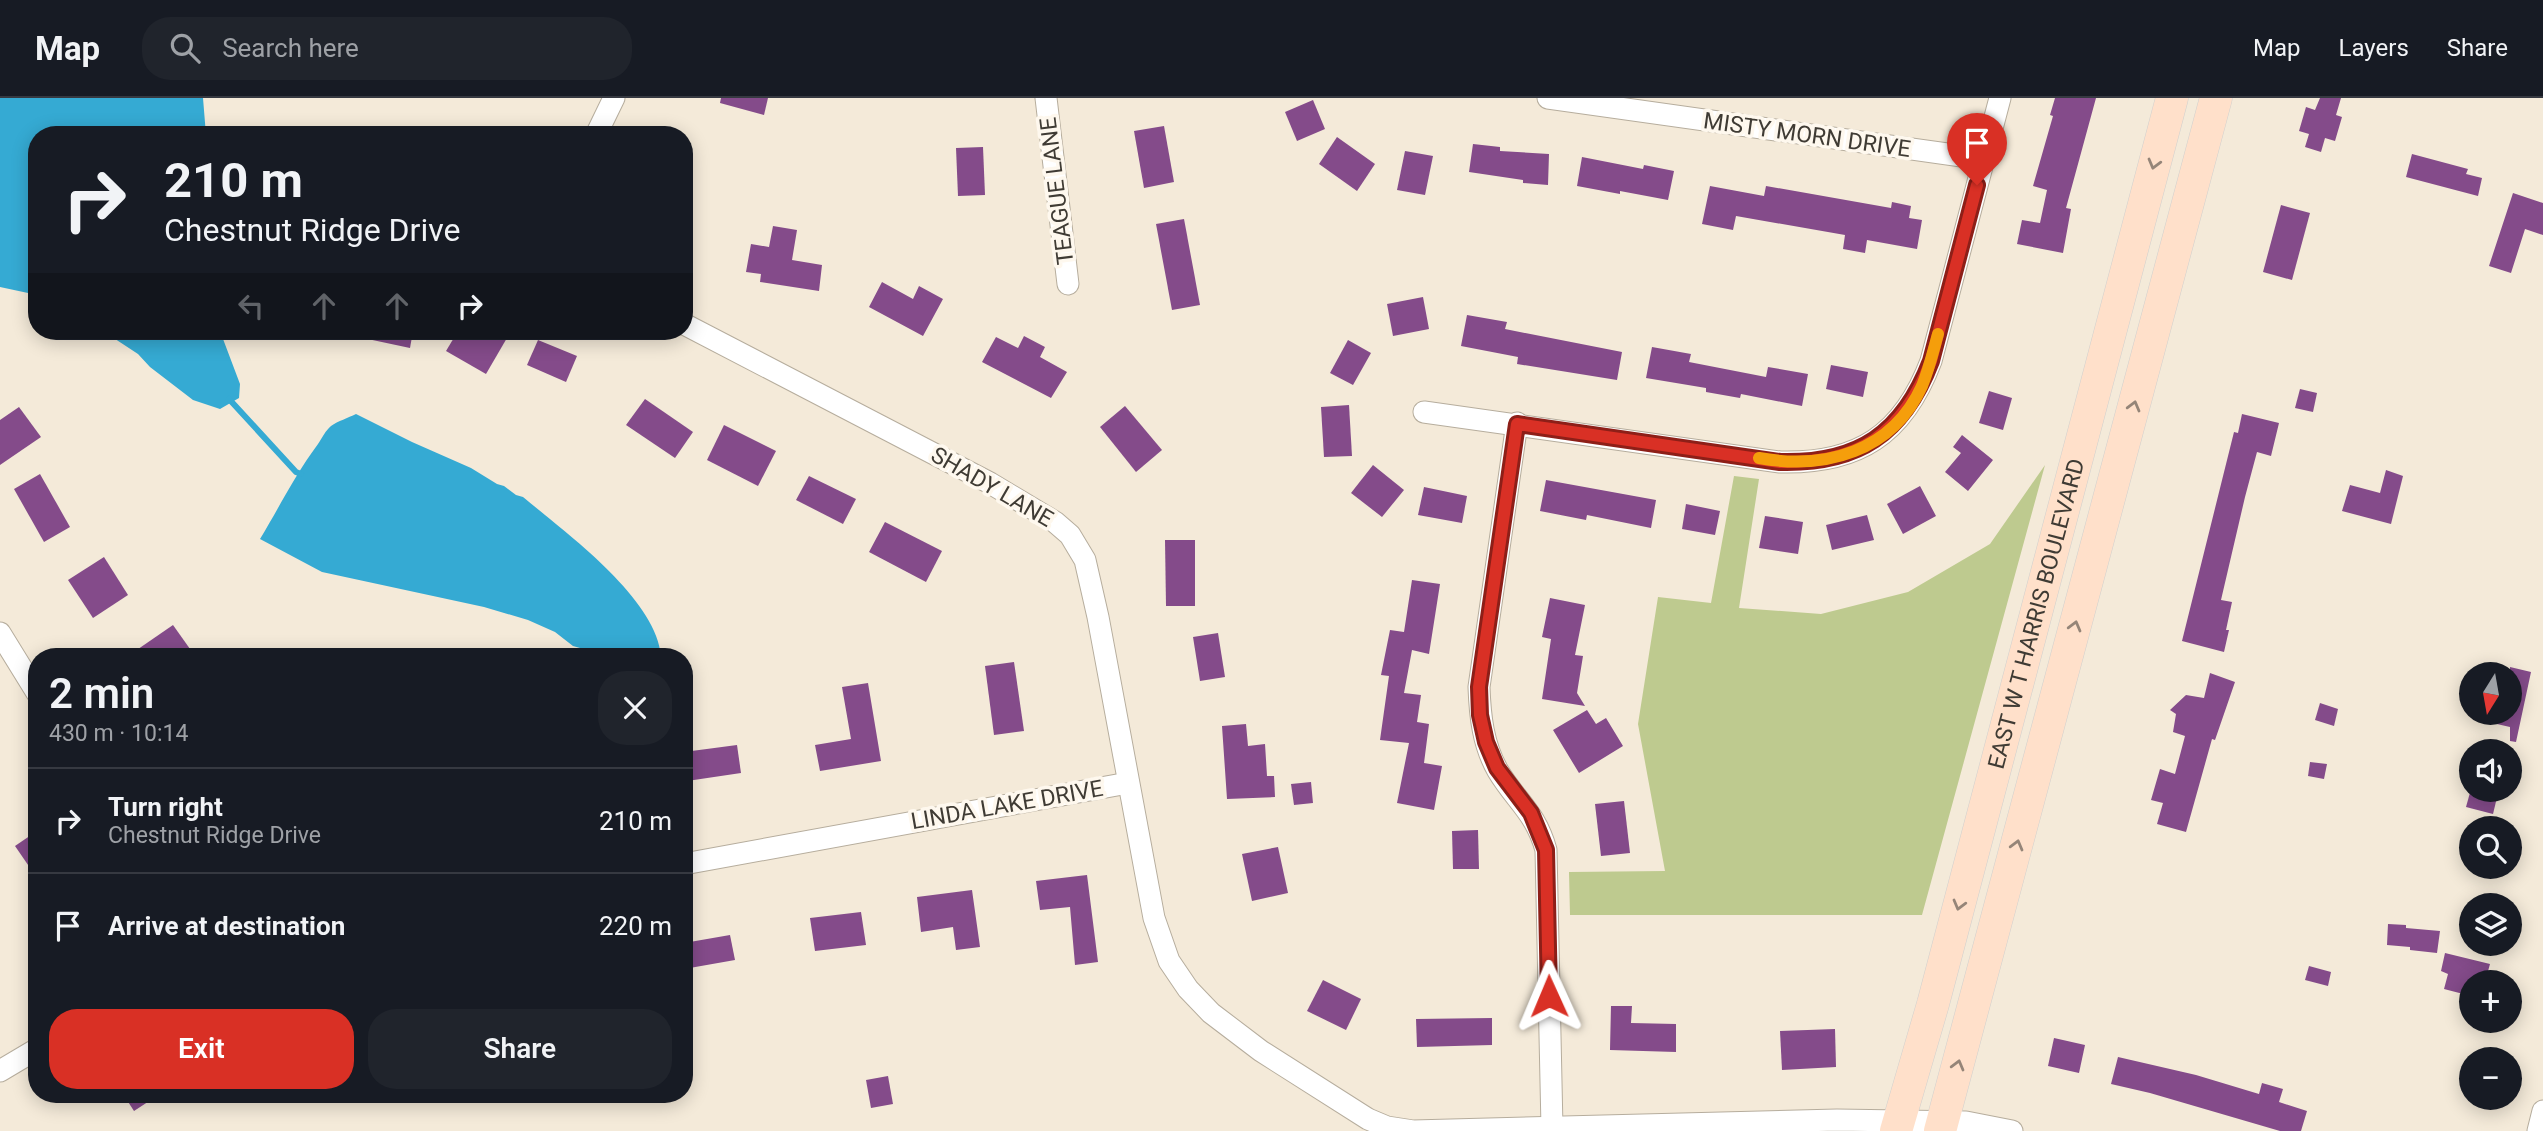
<!DOCTYPE html>
<meta charset="utf-8">
<style>
:root{--surface:#171b24;--page:#20242c;--text:#f1f3f6;--muted:#9ea1a6;--line:#363941;--accent:#d93025}
body{margin:0;font-family:Roboto,sans-serif;background:var(--page);color:var(--text);height:100vh;display:flex;flex-direction:column;font-size:26px;white-space:nowrap}
*{box-sizing:border-box;margin:0}
p{font-size:23px;color:var(--muted)}
.icon{flex:none;width:38px;height:38px;fill:none;stroke:currentColor;stroke-width:2;stroke-linecap:round;stroke-linejoin:round}
.map{position:relative;flex:1;overflow:hidden}
.drawer{position:absolute;left:28px;top:550px;width:665px;height:455px;display:flex;flex-direction:column;background:var(--surface);border-radius:28px;box-shadow:0 4px 18px #0003}
.drawer>*{flex:none}
.top-card{position:absolute;left:28px;top:28px;width:665px;height:214px;border-radius:28px;box-shadow:0 4px 18px #0003;background:#171b24;color:var(--text);overflow:hidden}
.needle{width:46px;rotate:191deg}
.tools{position:absolute;left:2459px;top:564px;display:grid;gap:14px}
.tools a{display:grid;place-items:center;width:63px;height:63px;border-radius:50%;background:var(--surface);box-shadow:0 4px 18px #0003;font-size:35px}
.pin{position:absolute;display:grid;place-items:center;width:60px;height:60px;color:#fff;margin:-72px -30px;border-radius:50% 50% 50% 0;rotate:-45deg;box-shadow:0 0 7px #0007}
.pin .icon{rotate:45deg}
.me{position:absolute;width:77px;margin:-38px;rotate:359deg;stroke-linejoin:round;filter:drop-shadow(0 0 5px #0008)}
.turn{display:flex;align-items:center;gap:24px;height:147px;padding:0 21px;font-size:32px}
.turn .icon{width:91px;height:91px;stroke-width:2.5}
.turn b{display:block;font-size:49px;line-height:60px}
.lanes{display:flex;align-items:center;height:66px;padding:0 21px;background:#0003;justify-content:center;gap:35px;direction:ltr}
.lanes .off{opacity:.35}
.round{display:grid;place-items:center;flex:none;width:74px;height:74px;border-radius:28px;background:var(--page)}
.summary{display:flex;align-items:center;justify-content:space-between;height:119px;padding:0 21px}
h1{font-size:42px;font-weight:600;line-height:52px}
.button{display:flex;gap:14px;margin-top:auto;padding:14px 21px}
.button a{flex:1;height:80px;border-radius:28px;background:var(--accent);color:#fff;font-size:28px;font-weight:600;line-height:80px;text-align:center}
.button a+a{background:var(--page);color:var(--text)}
ul{padding:0;list-style:none}
li{display:flex;align-items:center;gap:21px;height:105px;padding:0 21px;border-top:2px solid var(--line)}
li div{flex:1}
li b{display:block;font-size:26px}
li em{font-style:normal}
header{display:flex;align-items:center;gap:42px;box-sizing:border-box;height:98px;padding:0 35px;background:var(--surface);border-bottom:2px solid var(--line)}
header strong{font-size:33px}
nav{display:flex;gap:38px;margin-inline-start:auto;font-size:24px}
.search{width:490px;height:63px;background:var(--page);display:flex;align-items:center;gap:18px;box-sizing:border-box;padding:0 24px;border-radius:28px;color:var(--muted);font-size:26px}
.map>svg:first-child{display:block}
.green{fill:#beca8f}
.water{fill:#35aad3}
.lines{fill:none;stroke-linecap:round;stroke-linejoin:round}
.stream{stroke:#35aad3;stroke-width:6}
.building{fill:#844b8a}
.minor-casing{stroke:#b6ad9d;stroke-width:23}
.primary-casing{stroke:#d1d0ce;stroke-width:33}
.minor{stroke:#fff;stroke-width:21}
.primary{stroke:#ffe0ca;stroke-width:32}
.oneway{stroke:#958578}
.route-casing{stroke:#8d1f18;stroke-width:18}
.route{stroke:#d93025;stroke-width:12}
.slow{stroke:#f59e0b;stroke-width:12}
.labels{text-anchor:middle;dominant-baseline:central;stroke-width:7;stroke-linejoin:round;paint-order:stroke}
.street-label{font-size:23px;fill:#3f3b34;stroke:#fef8ee}
</style>
<header>
<strong>Map</strong>
<div class="search"><svg class="icon" aria-label="search" viewBox="0 0 24 24"><circle cx="10" cy="10" r="6"/><path d="M15 15l6 6"/></svg>Search here</div>
<nav><a>Map</a><a>Layers</a><a>Share</a></nav>
</header>
<div class="map">
<svg width="2543" height="1033" viewBox="0 0 2543 1033">
<rect width="100%" height="100%" fill="#f4ead9"/>
<path class="green" d="M 2045,367 L 1922,817 L 1570,817 L 1569,774 L 1665,773 L 1638,626 L 1658,499 L 1711,505 L 1734,378 L 1759,381 L 1739,510 L 1821,516 L 1908,494 L 1990,446 Z"/>
<g class="water">
<path d="M 0,0 L 203,0 L 206,37 L 37,37 L 37,199 L 28,195 L 0,189 Z"/>
<path d="M 103,233 L 220,233 L 240,286 L 239,300 L 220,311 L 193,302 L 150,269 L 138,256 Z"/>
<path d="M 356,316 L 412,344 L 471,370 L 497,386 L 504,388 L 516,397 L 523,399 C 566,435 656,500 661,558 L 592,558 L 580,550 L 573,548 L 555,534 L 528,522 L 484,509 L 322,474 L 260,441 C 280,408 295,377 318,346 C 322,340 326,332 331,328 C 338,323 348,320 356,316 Z"/>
</g>
<g class="lines">
<path class="stream" d="M 229,301 L 296,374 L 301,376"/>
</g>
<g class="building">
<path d="M 721,0 L 768,0 L 764,17 L 720,5 Z"/>
<path d="M 2055,0 L 2096,0 L 2066,110 L 2071,111 L 2063,155 L 2017,146 L 2022,122 L 2040,125 L 2047,92 L 2033,88 L 2053,18 L 2050,17 Z"/>
<path d="M 2320,0 L 2341,0 L 2336,17 L 2342,19 L 2335,43 L 2325,40 L 2321,54 L 2305,49 L 2309,36 L 2299,33 L 2306,9 L 2315,12 Z"/>
<path d="M 1313,2 L 1325,31 L 1297,43 L 1285,14 Z"/>
<path d="M 1164,28 L 1174,84 L 1144,90 L 1134,33 Z"/>
<path d="M 1337,39 L 1375,66 L 1357,93 L 1319,66 Z"/>
<path d="M 1473,46 L 1500,49 L 1500,53 L 1549,56 L 1548,87 L 1523,85 L 1523,82 L 1469,74 Z"/>
<path d="M 983,49 L 985,97 L 958,98 L 956,50 Z"/>
<path d="M 1405,53 L 1433,58 L 1425,97 L 1397,92 Z"/>
<path d="M 2412,56 L 2468,71 L 2466,76 L 2482,80 L 2478,98 L 2406,79 Z"/>
<path d="M 1582,59 L 1643,71 L 1644,67 L 1674,73 L 1668,102 L 1620,93 L 1620,96 L 1577,88 Z"/>
<path d="M 1710,88 L 1764,98 L 1766,88 L 1891,110 L 1892,104 L 1911,108 L 1909,120 L 1922,122 L 1917,151 L 1867,142 L 1865,155 L 1843,151 L 1845,137 L 1736,118 L 1733,132 L 1702,126 Z"/>
<path d="M 2513,95 L 2543,105 L 2543,137 L 2525,131 L 2511,175 L 2489,168 Z"/>
<path d="M 2281,107 L 2310,115 L 2292,182 L 2263,174 Z"/>
<path d="M 1184,121 L 1200,207 L 1172,212 L 1156,126 Z"/>
<path d="M 773,128 L 797,132 L 792,162 L 822,167 L 819,193 L 760,184 L 761,176 L 746,174 L 751,146 L 769,149 Z"/>
<path d="M 882,184 L 913,201 L 919,188 L 943,201 L 923,238 L 869,209 Z"/>
<path d="M 1423,199 L 1429,231 L 1393,238 L 1387,206 Z"/>
<path d="M 1467,217 L 1507,224 L 1505,231 L 1622,254 L 1617,282 L 1517,266 L 1518,259 L 1461,248 Z"/>
<path d="M 363,233 L 413,233 L 410,250 L 363,240 Z"/>
<path d="M 458,233 L 511,233 L 486,276 L 446,253 Z"/>
<path d="M 1024,238 L 1045,249 L 1040,259 L 1067,274 L 1051,300 L 982,264 L 996,239 L 1018,250 Z"/>
<path d="M 538,242 L 577,258 L 566,284 L 527,267 Z"/>
<path d="M 1348,242 L 1371,255 L 1353,287 L 1330,275 Z"/>
<path d="M 1652,249 L 1691,256 L 1689,264 L 1766,279 L 1768,269 L 1808,276 L 1802,308 L 1741,296 L 1740,300 L 1706,294 L 1706,290 L 1646,280 Z"/>
<path d="M 1831,267 L 1868,274 L 1863,299 L 1826,291 Z"/>
<path d="M 2300,291 L 2317,295 L 2313,314 L 2295,310 Z"/>
<path d="M 1989,293 L 2012,300 L 2003,332 L 1979,325 Z"/>
<path d="M 645,301 L 693,334 L 675,360 L 626,327 Z"/>
<path d="M 1349,307 L 1352,358 L 1324,359 L 1321,309 Z"/>
<path d="M 1125,308 L 1162,352 L 1136,374 L 1100,329 Z"/>
<path d="M 19,309 L 41,339 L 0,367 L 0,322 Z"/>
<path d="M 2242,316 L 2279,325 L 2271,358 L 2257,354 L 2245,399 L 2221,502 L 2232,504 L 2226,532 L 2229,532 L 2224,554 L 2182,543 L 2234,334 L 2238,335 Z"/>
<path d="M 724,327 L 776,353 L 758,388 L 707,362 Z"/>
<path d="M 1962,337 L 1993,362 L 1968,393 L 1945,374 L 1961,355 L 1953,349 Z"/>
<path d="M 1373,367 L 1404,392 L 1382,419 L 1351,395 Z"/>
<path d="M 2386,372 L 2403,378 L 2391,426 L 2342,413 L 2350,387 L 2380,395 Z"/>
<path d="M 40,376 L 70,429 L 44,444 L 14,391 Z"/>
<path d="M 809,378 L 856,401 L 843,426 L 796,402 Z"/>
<path d="M 1546,382 L 1656,402 L 1651,430 L 1587,417 L 1586,422 L 1540,413 Z"/>
<path d="M 1920,388 L 1936,418 L 1903,436 L 1887,406 Z"/>
<path d="M 1424,389 L 1467,398 L 1462,425 L 1418,417 Z"/>
<path d="M 1686,406 L 1720,413 L 1715,437 L 1682,431 Z"/>
<path d="M 1867,417 L 1874,442 L 1832,452 L 1826,427 Z"/>
<path d="M 1765,418 L 1803,424 L 1798,456 L 1759,450 Z"/>
<path d="M 885,424 L 942,453 L 926,484 L 869,454 Z"/>
<path d="M 1165,442 L 1195,442 L 1195,508 L 1166,508 Z"/>
<path d="M 104,459 L 128,497 L 93,520 L 68,482 Z"/>
<path d="M 1412,482 L 1440,486 L 1429,556 L 1412,552 L 1404,595 L 1421,597 L 1417,624 L 1429,626 L 1424,665 L 1442,668 L 1434,712 L 1397,705 L 1409,645 L 1380,642 L 1389,578 L 1381,577 L 1390,532 L 1404,534 Z"/>
<path d="M 1550,500 L 1585,507 L 1575,557 L 1583,558 L 1577,595 L 1585,608 L 1542,601 L 1551,541 L 1542,539 Z"/>
<path d="M 173,527 L 195,558 L 128,558 Z"/>
<path d="M 1218,535 L 1225,579 L 1200,583 L 1193,539 Z"/>
<path d="M 1014,564 L 1024,633 L 994,637 L 985,568 Z"/>
<path d="M 2510,569 L 2531,574 L 2516,644 L 2510,643 L 2510,629 L 2475,621 L 2475,614 L 2510,614 Z"/>
<path d="M 2210,575 L 2235,584 L 2215,642 L 2212,641 L 2186,734 L 2157,726 L 2163,705 L 2151,702 L 2160,671 L 2175,676 L 2185,638 L 2173,634 L 2176,616 L 2170,612 L 2186,597 L 2204,600 Z"/>
<path d="M 868,585 L 881,663 L 820,673 L 815,647 L 851,641 L 842,589 Z"/>
<path d="M 2320,605 L 2338,611 L 2334,628 L 2315,622 Z"/>
<path d="M 1587,612 L 1596,626 L 1606,620 L 1623,648 L 1579,675 L 1553,632 Z"/>
<path d="M 1246,626 L 1248,648 L 1265,646 L 1267,678 L 1274,678 L 1275,699 L 1227,701 L 1222,628 Z"/>
<path d="M 737,647 L 741,675 L 687,683 L 684,654 Z"/>
<path d="M 2310,664 L 2327,666 L 2324,681 L 2308,678 Z"/>
<path d="M 1311,684 L 1313,705 L 1294,707 L 1291,686 Z"/>
<path d="M 2471,691 L 2499,691 L 2493,716 L 2466,709 Z"/>
<path d="M 1624,703 L 1630,755 L 1601,758 L 1595,706 Z"/>
<path d="M 1478,732 L 1479,771 L 1453,771 L 1452,733 Z"/>
<path d="M 37,733 L 37,780 L 15,748 Z"/>
<path d="M 1278,749 L 1288,795 L 1252,803 L 1242,756 Z"/>
<path d="M 1087,777 L 1098,864 L 1075,867 L 1070,809 L 1040,812 L 1036,783 Z"/>
<path d="M 972,792 L 980,849 L 956,852 L 953,829 L 921,834 L 917,799 Z"/>
<path d="M 861,814 L 866,847 L 815,853 L 810,820 Z"/>
<path d="M 2388,826 L 2406,827 L 2406,830 L 2440,833 L 2437,855 L 2410,852 L 2410,849 L 2387,847 Z"/>
<path d="M 730,837 L 735,862 L 684,871 L 684,845 Z"/>
<path d="M 2445,855 L 2490,866 L 2485,884 L 2471,884 L 2471,898 L 2444,891 L 2448,876 L 2441,873 Z"/>
<path d="M 2309,868 L 2331,874 L 2328,888 L 2305,882 Z"/>
<path d="M 1323,882 L 1361,901 L 1346,932 L 1307,913 Z"/>
<path d="M 1611,908 L 1632,908 L 1631,925 L 1676,926 L 1676,954 L 1610,952 Z"/>
<path d="M 1492,920 L 1492,947 L 1417,949 L 1416,921 Z"/>
<path d="M 1835,931 L 1836,969 L 1782,972 L 1780,933 Z"/>
<path d="M 2054,940 L 2085,947 L 2079,975 L 2048,968 Z"/>
<path d="M 2118,959 L 2196,977 L 2259,996 L 2262,985 L 2283,991 L 2279,1004 L 2307,1013 L 2301,1033 L 2280,1033 L 2150,995 L 2111,986 Z"/>
<path d="M 888,978 L 893,1006 L 871,1010 L 866,982 Z"/>
<path d="M 123,996 L 160,996 L 134,1013 Z"/>
</g>
<g class="lines">
<defs>
<g id="minor">
<path d="M 1046,0 L 1068,186"/>
<path d="M 1548,0 L 1983,61"/>
<path d="M 596,37 L 614,0"/>
<path d="M 684,226 L 990,385 L 1055,424 L 1070,437 L 1085,462 L 1098,519 L 1154,820 L 1169,863 L 1188,891 L 1211,915 L 1261,953 L 1368,1021 L 1387,1029 L 1413,1033 L 1837,1022 L 1966,1024 L 2012,1033"/>
<path d="M 1424,314 L 1780,364 C 1858,366 1903,337 1931,263 L 2000,0"/>
<path d="M 1517,325 L 1479,589 C 1480,618 1483,647 1498,673 C 1516,703 1536,715 1546,752 L 1552,1030"/>
<path d="M 0,535 L 37,595"/>
<path d="M 684,766 L 1128,685"/>
<path d="M 0,973 L 37,951"/>
<path d="M 2538,1033 L 2543,1013"/>
</g>
<g id="primary">
<path id="s1" d="M 1896,1033 L 1933,906 L 2172,0"/>
<path d="M 1940,1033 L 2216,0"/>
</g>
</defs>
<use href="#minor" class="minor-casing"/>
<use href="#primary" class="primary-casing"/>
<use href="#minor" class="minor"/>
<use href="#primary" class="primary"/>
</g>
<defs><path id="oneway-chevron" d="M-2-3.5L2.5 0L-2 3.5" fill="none" stroke-width="1.6" stroke-linecap="round" stroke-linejoin="round" transform="scale(1.75)"/></defs>
<g class="oneway">
<use href="#oneway-chevron" transform="translate(2154 66) rotate(105)"/>
<use href="#oneway-chevron" transform="translate(2134 308) rotate(-75)"/>
<use href="#oneway-chevron" transform="translate(2075 528) rotate(-75)"/>
<use href="#oneway-chevron" transform="translate(2017 747) rotate(-75)"/>
<use href="#oneway-chevron" transform="translate(1959 807) rotate(105)"/>
<use href="#oneway-chevron" transform="translate(1958 967) rotate(-75)"/>
</g>
<g class="lines">
<defs>
<path id="route" d="M 1549,898 L 1546,752 L 1531,715 L 1497,670 L 1486,644 L 1480,617 L 1479,589 L 1517,326 L 1780,364 C 1858,366 1903,336 1931,263 L 1977,87"/>
</defs>
<use href="#route" class="route-casing"/>
<use href="#route" class="route"/>
<path class="slow" d="M 1759,360 C 1825,372 1892,354 1922,288 C 1929,271 1933,254 1938,236"/>
</g>
<g class="labels">
<g class="street-label">
<text transform="translate(1807 37) rotate(8)">MISTY MORN DRIVE</text>
<text transform="translate(1057 93) rotate(-97)">TEAGUE LANE</text>
<text transform="translate(992 389) rotate(30)">SHADY LANE</text>
<text stroke="none"><textPath href="#s1" startOffset="536">EAST W T HARRIS BOULEVARD</textPath></text>
<text transform="translate(1007 707) rotate(-10)">LINDA LAKE DRIVE</text>
</g>
</g>
</svg>
<div class="tools">
<a><svg class="needle" viewBox="-14 -14 28 28"><path d="M0-13l5 13h-10z" fill="#e53935"/><path d="M0 13l5-13h-10z" fill="#9ea1a6"/></svg></a>
<a><svg class="icon" aria-label="sound" viewBox="0 0 24 24"><path d="M4 9h4l5-4v14l-5-4H4zM17 9q2 3 0 6"/></svg></a>
<a><svg class="icon" aria-label="search" viewBox="0 0 24 24"><circle cx="10" cy="10" r="6"/><path d="M15 15l6 6"/></svg></a>
<a><svg class="icon" aria-label="layers" viewBox="0 0 24 24"><path d="M12 4l9 5-9 5-9-5zM3 14l9 5 9-5"/></svg></a>
<a>+</a>
<a>−</a>
</div>
<div class="pin" style="left:1977px;top:87px;background:#d93025"><svg class="icon" aria-label="arrive" viewBox="0 0 24 24"><path d="M6 21V4h12l-3 4 3 4H6"/></svg></div>
<svg class="me" style="left:1549px;top:898px" viewBox="-20 -20 40 40"><path d="M0-17L14 15 0 8-14 15z" fill="#d93025" stroke="#fff" stroke-width="4"/></svg>
<div class="top-card">
<div class="turn"><svg class="icon" aria-label="right" viewBox="0 0 24 24"><path d="M7 20v-9h11M14 6l5 5-5 5"/></svg><div><b>210 m</b>Chestnut Ridge Drive</div></div>
<div class="lanes"><svg class="icon off" aria-label="left" viewBox="0 0 24 24"><path d="M17 20v-9H6M10 6l-5 5 5 5"/></svg><svg class="icon off" aria-label="ahead" viewBox="0 0 24 24"><path d="M12 20V5M6 11l6-6 6 6"/></svg><svg class="icon off" aria-label="ahead" viewBox="0 0 24 24"><path d="M12 20V5M6 11l6-6 6 6"/></svg><svg class="icon" aria-label="right" viewBox="0 0 24 24"><path d="M7 20v-9h11M14 6l5 5-5 5"/></svg></div>
</div>
<section class="drawer">
<div class="summary"><div><h1>2 min</h1><p>430 m · 10:14</p></div><a class="round"><svg class="icon" aria-label="close" viewBox="0 0 24 24"><path d="M6 6l12 12M18 6L6 18"/></svg></a></div>
<ul>
<li><svg class="icon" aria-label="right" viewBox="0 0 24 24"><path d="M7 20v-9h11M14 6l5 5-5 5"/></svg><div><b>Turn right</b><p>Chestnut Ridge Drive</p></div><em>210 m</em></li>
<li><svg class="icon" aria-label="arrive" viewBox="0 0 24 24"><path d="M6 21V4h12l-3 4 3 4H6"/></svg><div><b>Arrive at destination</b></div><em>220 m</em></li>
</ul>
<div class="button"><a>Exit</a><a>Share</a></div>
</section>
</div>
